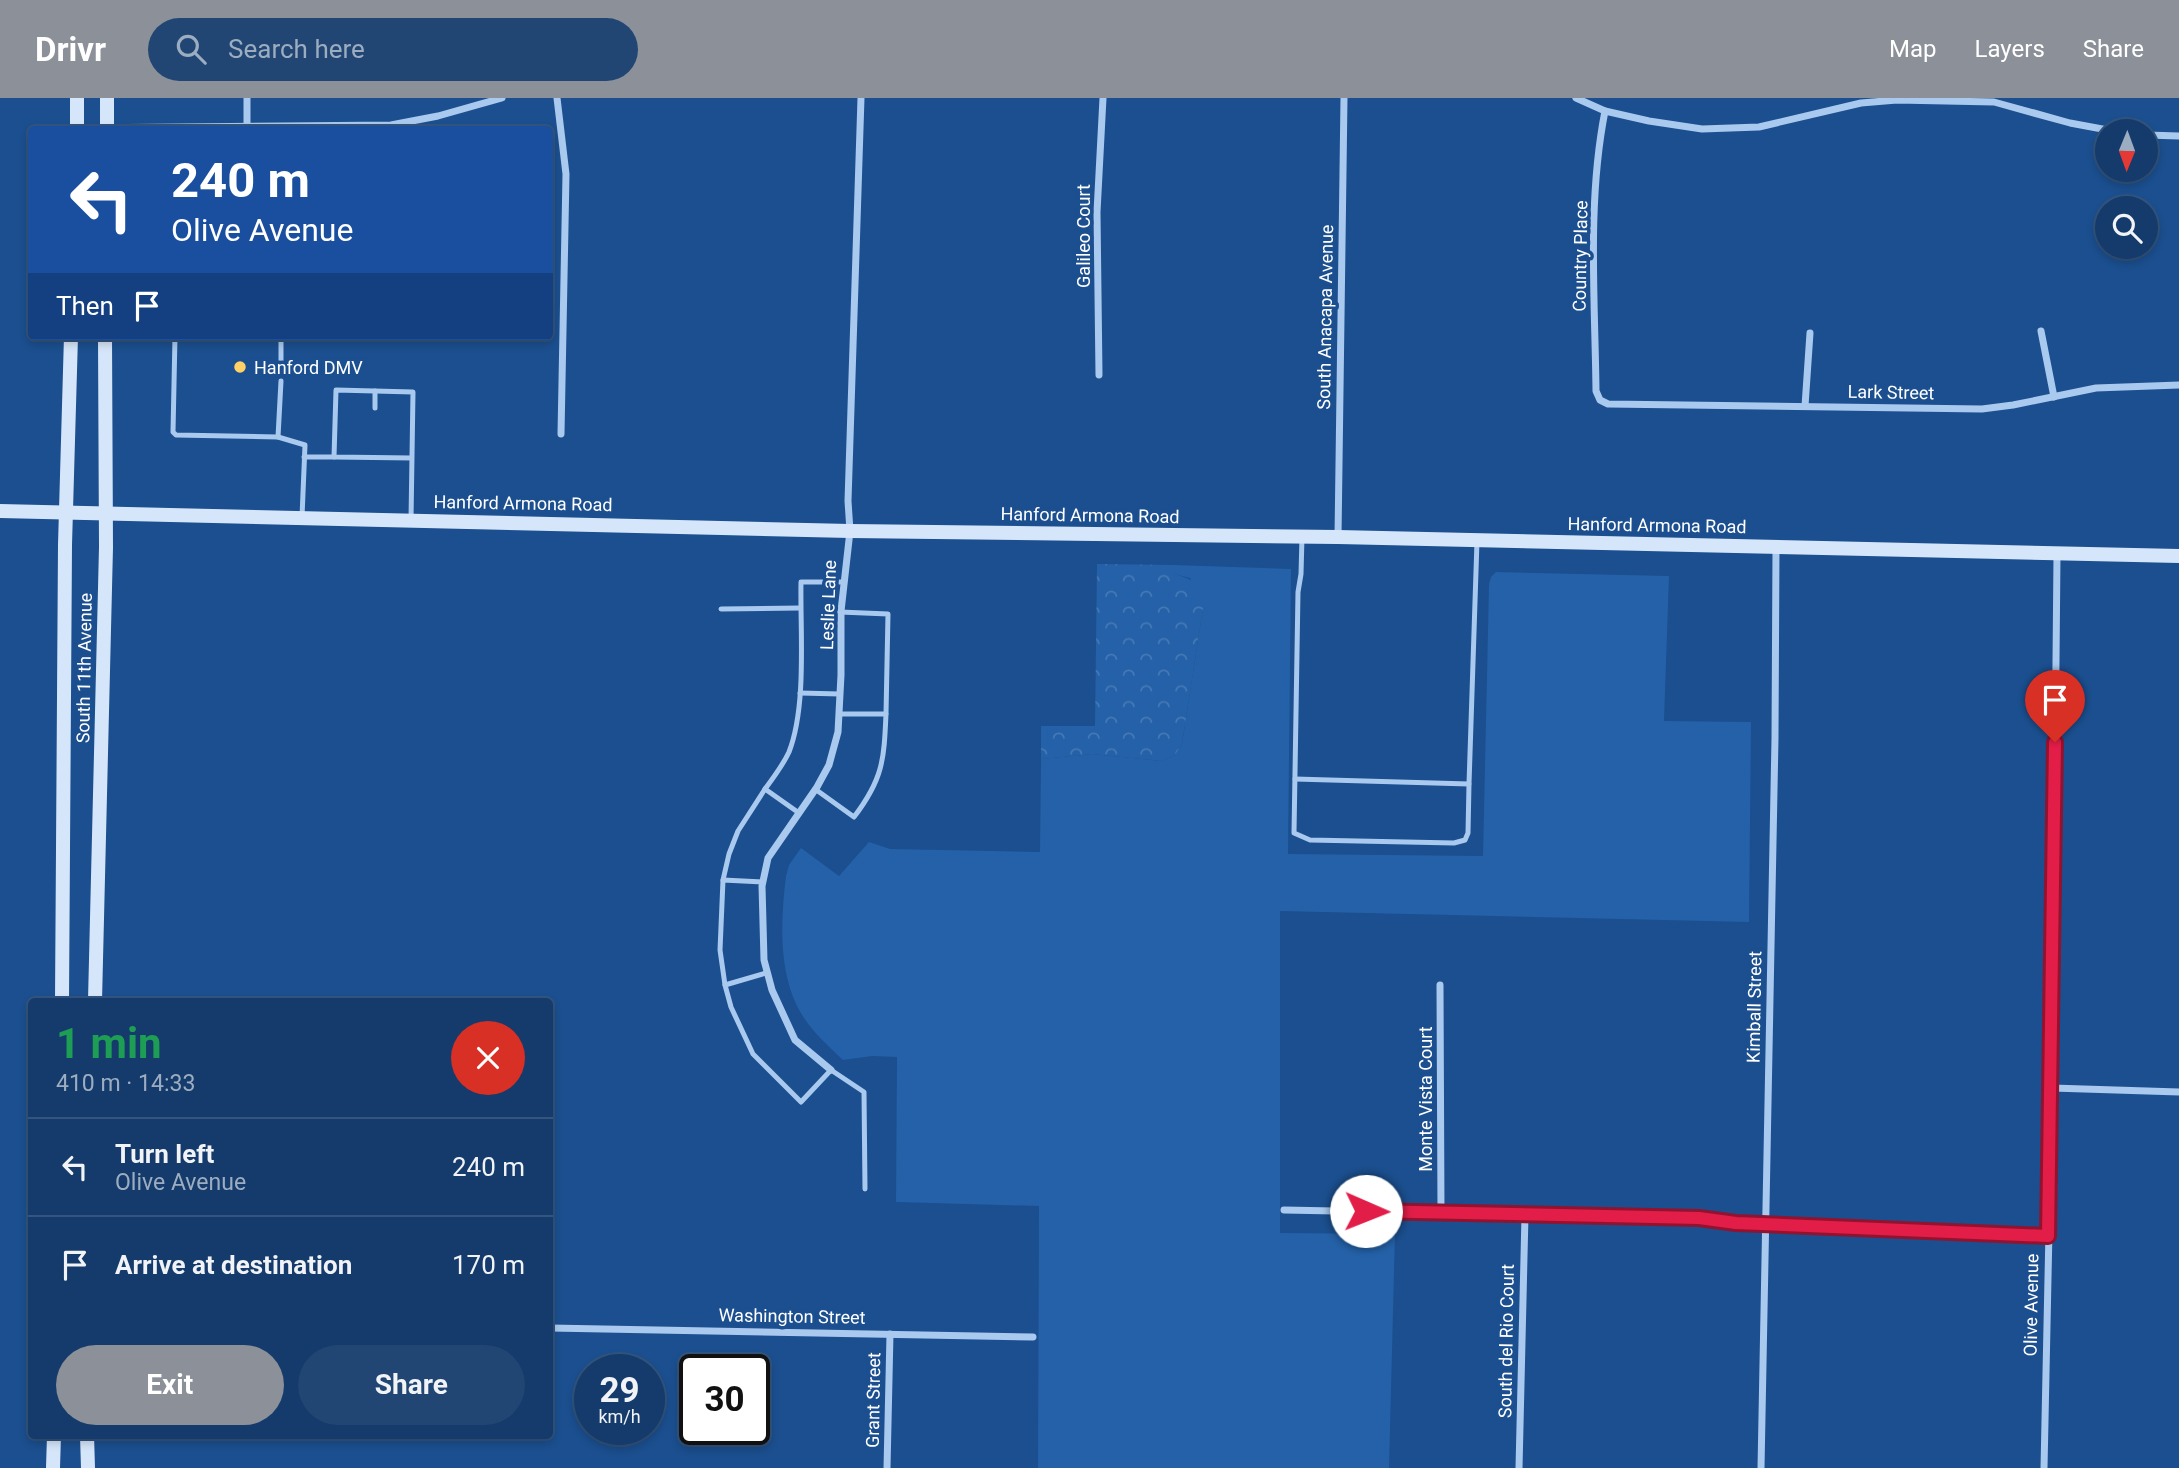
<!DOCTYPE html>
<meta charset="utf-8">
<style>
:root{--surface:#143b6b;--page:#214673;--text:#f1f3f6;--muted:#9dadc1;--line:#33557e;--accent:#8c9099}
body{margin:0;font-family:Roboto,sans-serif;background:var(--page);color:var(--text);height:100vh;display:flex;flex-direction:column;font-size:26px;white-space:nowrap}
*{box-sizing:border-box;margin:0}
p{font-size:23px;color:var(--muted)}
.icon{flex:none;width:38px;height:38px;fill:none;stroke:currentColor;stroke-width:2;stroke-linecap:round;stroke-linejoin:round}
.map{position:relative;flex:1;overflow:hidden}
.drawer{position:absolute;left:28px;top:900px;width:525px;height:441px;display:flex;flex-direction:column;background:var(--surface);border-radius:7px;box-shadow:0 4px 10px #0003,0 0 0 2px var(--line)}
.drawer>*{flex:none}
.guide{position:absolute;left:28px;top:28px;width:525px;height:214px;border-radius:7px;box-shadow:0 4px 10px #0003,0 0 0 2px var(--line);background:#1a4fa0;color:#fff;overflow:hidden}
.needle{width:46px;rotate:181deg}
.controls{position:absolute;left:2095px;top:21px;display:grid;gap:14px}
.controls a{display:grid;place-items:center;width:63px;height:63px;border-radius:50%;background:var(--surface);box-shadow:0 4px 10px #0003,0 0 0 2px var(--line);font-size:35px}
.speed{position:absolute;left:574px;top:1256px;display:flex;gap:14px;font-size:35px;font-weight:700;text-align:center}
.speed>*{display:grid;place-content:center;width:91px;height:91px;border-radius:50%;background:var(--surface);box-shadow:0 4px 10px #0003,0 0 0 2px var(--line);line-height:1}
.speed small{font-size:18px;font-weight:400}
.speed .limit{border:4px solid #111;border-radius:10px;background:#fff;color:#111}
.pin{position:absolute;display:grid;place-items:center;width:60px;height:60px;color:#fff;margin:-72px -30px;border-radius:50% 50% 50% 0;rotate:-45deg;box-shadow:0 0 7px #0007}
.pin .icon{rotate:45deg}
.me{position:absolute;width:77px;margin:-38px;rotate:91deg;stroke-linejoin:round;filter:drop-shadow(0 0 5px #0008)}
.turn{display:flex;align-items:center;gap:24px;height:147px;padding:0 28px;font-size:32px}
.turn .icon{width:91px;height:91px;stroke-width:2.5}
.turn b{display:block;font-size:49px;line-height:60px}
.then{display:flex;align-items:center;height:66px;padding:0 28px;background:#0003;gap:14px;font-size:26px}
.round{display:grid;place-items:center;flex:none;width:74px;height:74px;border-radius:37px;background:var(--page)}
.overview{display:flex;align-items:center;justify-content:space-between;height:119px;padding:0 28px}
h1{font-size:42px;font-weight:700;line-height:52px;color:#1e9e55}
.primary-button{display:flex;gap:14px;margin-top:auto;padding:14px 28px}
.primary-button a{flex:1;height:80px;border-radius:42px;background:var(--accent);color:#fff;font-size:28px;font-weight:700;line-height:80px;text-align:center}
.primary-button a+a{background:var(--page);color:var(--text)}
ul{padding:0;list-style:none}
li{display:flex;align-items:center;gap:21px;height:98px;padding:0 28px;border-top:2px solid var(--line)}
li div{flex:1}
li b{display:block;font-size:26px}
li em{font-style:normal}
header{display:flex;align-items:center;gap:42px;box-sizing:border-box;height:98px;padding:0 35px;background:var(--accent);color:#fff}
header strong{font-size:33px}
nav{display:flex;gap:38px;margin-inline-start:auto;font-size:24px}
.search{width:490px;height:63px;background:var(--page);display:flex;align-items:center;gap:18px;box-sizing:border-box;padding:0 24px;border-radius:38px;color:var(--muted);font-size:26px}
.map>svg:first-child{display:block}
.grass{fill:#2461a8}
.forest{fill:url(#forest-crowns)}
.lines{fill:none;stroke-linecap:round;stroke-linejoin:round}
.lane{stroke:#a9c9ee;stroke-width:5}
.street{stroke:#a9c9ee;stroke-width:7}
.secondary{stroke:#d6e6fa;stroke-width:14}
.route-casing{stroke:#92132f;stroke-width:18}
.route{stroke:#e11d48;stroke-width:12}
.poi-dot{fill:#ffd166;stroke:#1b4f8f;stroke-width:2.5}
.labels{text-anchor:middle;dominant-baseline:central;stroke-width:7;stroke-linejoin:round;paint-order:stroke}
.street-label{font-size:18px;fill:#fff;stroke:#1b4f8f}
.poi-label{font-size:18px;fill:#fff;stroke:#1b4f8f;text-anchor:start}
</style>
<header>
<strong>Drivr</strong>
<div class="search"><svg class="icon" aria-label="search" viewBox="0 0 24 24"><circle cx="10" cy="10" r="6"/><path d="M15 15l6 6"/></svg>Search here</div>
<nav><a>Map</a><a>Layers</a><a>Share</a></nav>
</header>
<div class="map">
<svg width="2179" height="1370" viewBox="0 0 2179 1370">
<defs>
<pattern id="forest-crowns" width="20" height="18" patternUnits="userSpaceOnUse" patternTransform="scale(1.75)"><rect width="20" height="18" fill="#2461a8"/><path d="M2 6a3 3 0 1 1 6 0M12 15a3 3 0 1 1 6 0" fill="none" stroke="#4579b5"/></pattern>
</defs>
<rect width="100%" height="100%" fill="#1b4f8f"/>
<path class="grass" d="M 1174,467 L 1291,471 L 1288,756 L 1483,758 L 1489,486 L 1491,479 L 1496,474 L 1669,478 L 1664,623 L 1751,624 L 1749,824 L 1280,813 L 1280,1135 L 1395,1136 L 1389,1370 L 1038,1370 L 1039,1108 L 896,1104 L 897,959 L 872,958 L 843,962 C 826,946 807,929 797,908 C 778,869 781,820 786,778 L 789,767 L 801,750 L 839,778 L 869,744 L 890,751 L 1040,754 L 1041,661 L 1092,656 L 1162,663 L 1175,657 L 1182,646 L 1203,510 L 1190,480 L 1174,476 Z"/>
<path class="forest" d="M 1097,466 L 1174,467 L 1174,476 C 1197,482 1200,487 1203,510 L 1182,646 L 1175,657 L 1162,663 L 1092,656 L 1041,661 L 1041,628 L 1095,628 Z"/>
<g class="lines">
<g class="lane">
<path d="M 175,238 L 173,334 L 176,337 L 278,339 L 305,347 L 302,419"/>
<path d="M 281,263 L 281,238"/>
<path d="M 375,310 L 375,293"/>
<path d="M 278,339 L 281,283"/>
<path d="M 304,359 L 334,359"/>
<path d="M 411,422 L 413,294 L 336,292 L 334,359 L 412,360"/>
<path d="M 1302,439 L 1301,476 L 1298,494 L 1294,735 L 1310,742 L 1454,745 L 1465,742 L 1468,735 L 1469,686"/>
<path d="M 721,511 L 800,510"/>
<path d="M 840,514 L 888,516 L 886,616"/>
<path d="M 800,595 L 840,596"/>
<path d="M 1295,681 L 1469,686 L 1477,443"/>
<path d="M 765,691 C 774,679 783,667 789,654 C 807,608 800,533 801,484 L 843,484"/>
<path d="M 815,691 L 854,719 C 883,681 884,662 886,616 L 839,616"/>
<path d="M 723,782 L 729,756 L 738,733 L 765,691 L 799,715"/>
<path d="M 766,875 L 725,887 L 731,909 L 753,956 L 801,1004 L 831,972 L 864,994 L 865,1091"/>
<path d="M 725,887 L 720,852 L 723,782 L 763,784"/>
</g>
<g class="street">
<path d="M 557,0 L 566,76 L 561,336"/>
<path d="M 1576,0 L 1605,13 L 1649,23 L 1702,31 L 1759,29 L 1861,5 L 1897,2 L 1994,4 L 2070,25 L 2113,33"/>
<path d="M 1605,13 C 1587,104 1595,201 1596,293 L 1600,302 L 1608,306 L 1982,311 L 2013,307 L 2096,290 L 2179,287"/>
<path d="M 247,29 L 247,0"/>
<path d="M 77,30 L 391,27 L 438,18 L 502,0"/>
<path d="M 2146,37 L 2179,38"/>
<path d="M 2041,233 L 2054,299"/>
<path d="M 1099,277 L 1097,114 L 1103,0"/>
<path d="M 1805,308 L 1810,235"/>
<path d="M 1338,439 L 1344,0"/>
<path d="M 1440,887 L 1441,1114"/>
<path d="M 831,972 L 795,942 L 772,892 L 764,862 L 762,788 L 768,760 L 817,689 L 829,667 L 838,634 L 841,577 L 841,513 L 850,433 L 848,403 L 861,0"/>
<path d="M 2052,990 L 2179,994"/>
<path d="M 1284,1112 L 1699,1120 L 1736,1125 L 2048,1138"/>
<path d="M 550,1230 L 1033,1239"/>
<path d="M 887,1370 L 890,1236"/>
<path d="M 1519,1370 L 1525,1117"/>
<path d="M 1761,1370 L 1775,640 L 1776,449"/>
<path d="M 2044,1370 L 2052,990 L 2057,457"/>
</g>
<g class="secondary">
<path d="M 77,32 L 77,0"/>
<path d="M 107,32 L 107,0"/>
<path d="M 0,413 L 850,433 L 1338,439 L 2179,458"/>
<path d="M 62,903 L 65,447 L 71,238"/>
<path d="M 95,903 L 106,449 L 105,238"/>
<path d="M 87,1337 L 88,1370"/>
<path d="M 53,1370 L 54,1337"/>
</g>
</g>
<g class="lines">
<defs>
<path id="route" d="M 1366,1113 L 1699,1120 L 1736,1125 L 2048,1138 L 2055,644"/>
</defs>
<use href="#route" class="route-casing"/>
<use href="#route" class="route"/>
</g>
<circle class="poi-dot" cx="240" cy="269" r="7"/>
<g class="labels">
<g class="street-label">
<text transform="translate(1083 138) rotate(-90)">Galileo Court</text>
<text transform="translate(1580 158) rotate(-89)">Country Place</text>
<text transform="translate(1325 219) rotate(-89)">South Anacapa Avenue</text>
<text transform="translate(1891 294) rotate(1)">Lark Street</text>
<text transform="translate(523 405) rotate(1)">Hanford Armona Road</text>
<text transform="translate(1090 417) rotate(1)">Hanford Armona Road</text>
<text transform="translate(1657 427) rotate(1)">Hanford Armona Road</text>
<text transform="translate(828 507) rotate(-88)">Leslie Lane</text>
<text transform="translate(84 570) rotate(-89)">South 11th Avenue</text>
<text transform="translate(1754 909) rotate(-89)">Kimball Street</text>
<text transform="translate(1425 1001) rotate(-90)">Monte Vista Court</text>
<text transform="translate(2031 1207) rotate(-89)">Olive Avenue</text>
<text transform="translate(792 1218) rotate(1)">Washington Street</text>
<text transform="translate(1506 1243) rotate(-89)">South del Rio Court</text>
<text transform="translate(873 1302) rotate(-89)">Grant Street</text>
</g>
<g class="poi-label">
<text x="254" y="269">Hanford DMV</text>
</g>
</g>
</svg>
<div class="controls">
<a><svg class="needle" viewBox="-14 -14 28 28"><path d="M0-13l5 13h-10z" fill="#e53935"/><path d="M0 13l5-13h-10z" fill="#9dadc1"/></svg></a>
<a><svg class="icon" aria-label="search" viewBox="0 0 24 24"><circle cx="10" cy="10" r="6"/><path d="M15 15l6 6"/></svg></a>
</div>
<div class="speed"><div>29<small>km/h</small></div><div class="limit">30</div></div>
<div class="pin" style="left:2055px;top:644px;background:#d93025"><svg class="icon" aria-label="arrive" viewBox="0 0 24 24"><path d="M6 21V4h12l-3 4 3 4H6"/></svg></div>
<svg class="me" style="left:1366px;top:1113px" viewBox="-20 -20 40 40"><circle r="19" fill="#fff"/><path d="M0-13L10 11 0 6-10 11z" fill="#e11d48"/></svg>
<div class="guide">
<div class="turn"><svg class="icon" aria-label="left" viewBox="0 0 24 24"><path d="M17 20v-9H6M10 6l-5 5 5 5"/></svg><div><b>240 m</b>Olive Avenue</div></div>
<div class="then">Then<svg class="icon" aria-label="arrive" viewBox="0 0 24 24"><path d="M6 21V4h12l-3 4 3 4H6"/></svg></div>
</div>
<section class="drawer">
<div class="overview"><div><h1>1 min</h1><p>410 m · 14:33</p></div><a class="round" style="background:#d93025;color:#fff"><svg class="icon" aria-label="close" viewBox="0 0 24 24"><path d="M6 6l12 12M18 6L6 18"/></svg></a></div>
<ul>
<li><svg class="icon" aria-label="left" viewBox="0 0 24 24"><path d="M17 20v-9H6M10 6l-5 5 5 5"/></svg><div><b>Turn left</b><p>Olive Avenue</p></div><em>240 m</em></li>
<li><svg class="icon" aria-label="arrive" viewBox="0 0 24 24"><path d="M6 21V4h12l-3 4 3 4H6"/></svg><div><b>Arrive at destination</b></div><em>170 m</em></li>
</ul>
<div class="primary-button"><a>Exit</a><a>Share</a></div>
</section>
</div>
